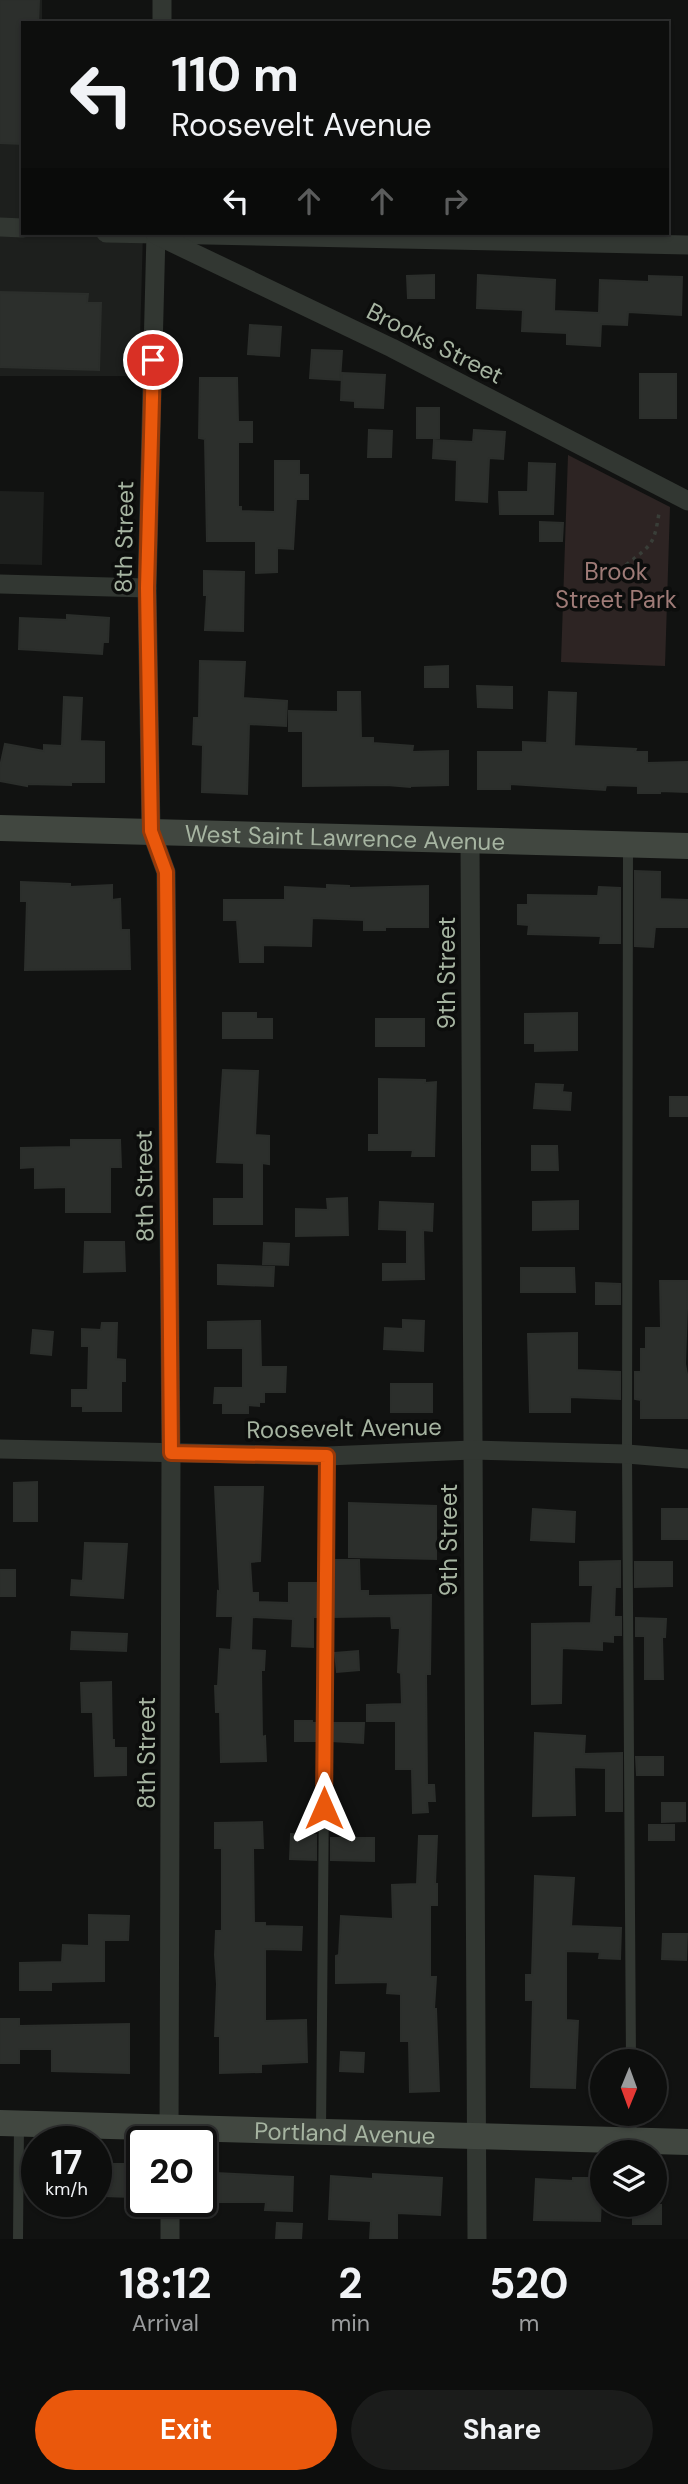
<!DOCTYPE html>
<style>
:root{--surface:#0d0e0d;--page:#1b1c1b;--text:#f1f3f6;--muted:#9a9c9d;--line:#2d2e2e;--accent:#ea580c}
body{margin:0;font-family:"DM Sans",sans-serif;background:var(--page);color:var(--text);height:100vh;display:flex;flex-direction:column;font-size:26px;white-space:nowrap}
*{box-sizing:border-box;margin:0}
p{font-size:23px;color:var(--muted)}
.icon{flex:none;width:38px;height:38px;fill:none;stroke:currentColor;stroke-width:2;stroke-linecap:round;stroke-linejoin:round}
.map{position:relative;height:2239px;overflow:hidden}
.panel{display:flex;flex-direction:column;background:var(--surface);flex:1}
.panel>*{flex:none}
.guide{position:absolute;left:21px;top:21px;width:648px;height:214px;border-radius:0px;box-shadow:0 2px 5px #0004,0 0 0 2px var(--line);background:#0d0e0d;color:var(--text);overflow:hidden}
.needle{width:46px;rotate:181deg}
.fabs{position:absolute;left:590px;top:2049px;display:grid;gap:14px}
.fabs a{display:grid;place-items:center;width:77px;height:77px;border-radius:50%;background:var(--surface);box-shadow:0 2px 5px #0004,0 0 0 2px var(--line);font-size:35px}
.speed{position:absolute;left:21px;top:2126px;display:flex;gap:14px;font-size:35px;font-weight:700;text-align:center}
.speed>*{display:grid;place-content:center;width:91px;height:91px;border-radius:50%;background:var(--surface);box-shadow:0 2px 5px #0004,0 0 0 2px var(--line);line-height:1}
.speed small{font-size:18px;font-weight:400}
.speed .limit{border:4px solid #111;border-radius:10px;background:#fff;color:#111}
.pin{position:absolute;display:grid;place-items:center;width:60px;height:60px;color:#fff;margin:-30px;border:4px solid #fff;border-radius:50%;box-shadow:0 2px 7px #0007}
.me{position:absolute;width:77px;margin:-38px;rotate:0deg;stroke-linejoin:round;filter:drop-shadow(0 0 5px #0008)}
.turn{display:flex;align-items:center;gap:24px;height:147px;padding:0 35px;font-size:32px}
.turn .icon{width:91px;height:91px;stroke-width:2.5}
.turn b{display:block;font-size:49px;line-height:60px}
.lanes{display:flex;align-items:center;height:66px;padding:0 35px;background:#0003;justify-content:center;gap:35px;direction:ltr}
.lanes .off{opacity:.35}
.eta{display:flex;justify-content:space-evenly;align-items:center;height:119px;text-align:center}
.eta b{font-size:42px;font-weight:700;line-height:49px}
.action{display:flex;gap:14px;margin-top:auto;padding:14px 35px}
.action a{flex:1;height:80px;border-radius:42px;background:var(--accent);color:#fff;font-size:28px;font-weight:700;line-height:80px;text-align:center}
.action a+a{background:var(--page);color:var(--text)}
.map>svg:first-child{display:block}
.built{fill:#1d1f1d}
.green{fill:#2d2423}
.building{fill:#2c2f2c;stroke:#2b2e2b;stroke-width:2}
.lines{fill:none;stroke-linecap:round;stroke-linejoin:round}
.path{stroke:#393e38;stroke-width:3.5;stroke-dasharray:3.5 5;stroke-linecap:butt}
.lane{stroke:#323732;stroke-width:10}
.street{stroke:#323732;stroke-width:19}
.secondary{stroke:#414740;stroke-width:26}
.route-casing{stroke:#983908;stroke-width:18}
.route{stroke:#ea580c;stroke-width:12}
.labels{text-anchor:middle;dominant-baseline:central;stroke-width:7;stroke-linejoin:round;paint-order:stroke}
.street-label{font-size:24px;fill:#a6b4a1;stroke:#0c0d0c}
.park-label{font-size:24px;fill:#9f7b77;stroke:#0c0d0c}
</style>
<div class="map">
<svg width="688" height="2239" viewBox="0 0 688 2239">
<rect width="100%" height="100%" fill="#111211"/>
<g class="built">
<path d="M 0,0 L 42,0 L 42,23 L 23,23 L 23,233 L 143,233 L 139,376 L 0,376 Z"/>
<path d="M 0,491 L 44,492 L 42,565 L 0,564 Z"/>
</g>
<path class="green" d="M 568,455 L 670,507 L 665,666 L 561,662 Z"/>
<g class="building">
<path d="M 0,0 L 39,0 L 38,23 L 23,23 L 23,144 L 0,143 Z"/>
<path d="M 434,275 L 434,298 L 408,298 L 407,276 Z"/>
<path d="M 478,275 L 555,280 L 554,311 L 599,313 L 600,280 L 649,282 L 649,276 L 682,277 L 681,315 L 628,312 L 627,325 L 601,324 L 600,346 L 567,344 L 567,333 L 522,331 L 523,310 L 477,308 Z"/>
<path d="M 0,292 L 88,294 L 87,303 L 101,303 L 99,370 L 0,367 Z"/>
<path d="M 250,325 L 281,327 L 279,356 L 248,354 Z"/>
<path d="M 312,350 L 342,351 L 340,380 L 310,378 Z"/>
<path d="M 342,373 L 385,375 L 383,408 L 355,407 L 355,401 L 341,400 Z"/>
<rect x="640" y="374" width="36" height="44"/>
<path d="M 200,378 L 237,378 L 238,422 L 252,422 L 252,442 L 238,442 L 238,507 L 241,507 L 241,511 L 275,512 L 275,461 L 299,461 L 299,475 L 308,475 L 308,499 L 296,499 L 293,549 L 277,548 L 277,572 L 256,573 L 256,541 L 207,541 L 205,439 L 199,438 Z"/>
<rect x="417" y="408" width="22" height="30"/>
<path d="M 369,430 L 392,431 L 391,457 L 368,457 Z"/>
<path d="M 474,430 L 505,432 L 503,459 L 489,458 L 487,502 L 456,500 L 457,460 L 433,458 L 434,440 L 473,442 Z"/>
<path d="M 529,463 L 555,464 L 553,514 L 500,514 L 499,492 L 528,492 Z"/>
<path d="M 540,522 L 563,523 L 562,541 L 540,541 Z"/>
<path d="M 204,571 L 244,572 L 243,631 L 205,630 L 207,595 L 204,595 Z"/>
<path d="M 67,615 L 109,618 L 108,642 L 103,642 L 102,654 L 19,649 L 20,618 L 67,620 Z"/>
<path d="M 200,661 L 245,662 L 243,698 L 287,701 L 286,726 L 249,724 L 247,794 L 202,792 L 203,745 L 193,744 L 194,718 L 199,718 Z"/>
<path d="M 448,666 L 448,687 L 425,687 L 425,667 Z"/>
<path d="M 477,686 L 512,687 L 512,708 L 478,707 Z"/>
<path d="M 338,692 L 360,692 L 361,738 L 373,738 L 373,743 L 413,746 L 412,752 L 448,751 L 448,785 L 410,786 L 410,787 L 387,785 L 303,786 L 303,731 L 289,731 L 289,711 L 338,712 Z"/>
<path d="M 549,692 L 576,693 L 574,746 L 636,749 L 635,752 L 647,752 L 647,763 L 688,762 L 688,792 L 660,791 L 660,793 L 638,793 L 638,786 L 606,785 L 605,790 L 510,784 L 510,789 L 478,789 L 478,752 L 523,752 L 523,742 L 547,743 Z"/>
<path d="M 64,697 L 82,698 L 80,741 L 104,742 L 104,782 L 71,782 L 71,785 L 27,784 L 27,786 L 0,781 L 0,767 L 5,744 L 44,751 L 44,745 L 62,746 Z"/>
<path d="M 635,871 L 660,872 L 660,899 L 688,900 L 688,927 L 655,927 L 653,947 L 635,946 Z"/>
<path d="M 21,882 L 70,884 L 70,887 L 112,885 L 112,900 L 120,899 L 121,930 L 129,930 L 130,969 L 25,970 L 27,901 L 21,901 Z"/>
<path d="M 327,885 L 349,886 L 349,888 L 428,886 L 428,927 L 385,927 L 385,930 L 364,930 L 364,920 L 312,918 L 311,946 L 263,945 L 263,962 L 240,962 L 237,920 L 224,920 L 224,900 L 285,900 L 285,887 L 327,889 Z"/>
<path d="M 599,887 L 620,888 L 620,943 L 600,943 L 601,936 L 528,934 L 529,925 L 518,924 L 518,905 L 528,905 L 528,895 L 598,896 Z"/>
<path d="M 223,1013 L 256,1013 L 256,1019 L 272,1019 L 272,1038 L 223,1038 Z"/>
<path d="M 577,1013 L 577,1050 L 535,1051 L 535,1043 L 525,1043 L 525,1014 Z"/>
<rect x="376" y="1019" width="48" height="27"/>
<path d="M 223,1070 L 258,1071 L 255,1135 L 269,1136 L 269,1164 L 262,1163 L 262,1224 L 214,1224 L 214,1199 L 244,1199 L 244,1163 L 217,1162 Z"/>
<path d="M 379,1079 L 425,1080 L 425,1083 L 436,1082 L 434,1156 L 412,1156 L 413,1150 L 369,1150 L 369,1135 L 379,1135 Z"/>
<path d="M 536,1084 L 563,1085 L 562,1092 L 571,1093 L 570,1110 L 534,1108 Z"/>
<rect x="670" y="1097" width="18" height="19"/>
<path d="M 71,1140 L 120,1140 L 121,1167 L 110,1167 L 110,1212 L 66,1212 L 66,1187 L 35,1188 L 35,1167 L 21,1168 L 21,1148 L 71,1147 Z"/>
<path d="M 532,1146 L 557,1146 L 558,1170 L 532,1170 Z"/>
<path d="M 347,1198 L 348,1235 L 296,1236 L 296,1209 L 328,1210 L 327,1199 Z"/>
<path d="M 578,1201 L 578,1229 L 533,1230 L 533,1202 Z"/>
<path d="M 380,1202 L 433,1204 L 432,1231 L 423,1230 L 424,1279 L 383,1280 L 383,1264 L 407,1264 L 407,1230 L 379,1229 Z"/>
<path d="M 85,1242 L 124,1242 L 125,1271 L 84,1272 Z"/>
<path d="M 264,1243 L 289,1244 L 288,1265 L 263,1264 Z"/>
<path d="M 218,1265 L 274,1267 L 273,1286 L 218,1284 Z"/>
<path d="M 521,1268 L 574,1268 L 575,1292 L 521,1292 Z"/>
<path d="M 660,1281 L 688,1281 L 685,1364 L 688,1379 L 688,1418 L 641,1418 L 641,1400 L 635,1399 L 635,1372 L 641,1372 L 641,1349 L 646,1349 L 646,1328 L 661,1328 Z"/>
<path d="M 596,1283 L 620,1284 L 620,1304 L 596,1304 Z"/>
<path d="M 403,1320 L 424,1321 L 423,1351 L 384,1349 L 385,1328 L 403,1329 Z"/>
<path d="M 260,1321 L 261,1367 L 286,1367 L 285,1392 L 264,1392 L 264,1402 L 259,1402 L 259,1406 L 248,1405 L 248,1413 L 223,1413 L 223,1403 L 214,1403 L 215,1388 L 243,1388 L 243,1348 L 208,1348 L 208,1322 Z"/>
<path d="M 102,1323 L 117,1323 L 116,1359 L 125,1360 L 125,1381 L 121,1381 L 121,1411 L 83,1411 L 83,1406 L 72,1406 L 72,1390 L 88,1390 L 89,1346 L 82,1346 L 82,1329 L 101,1330 Z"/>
<path d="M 33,1330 L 53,1332 L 51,1355 L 31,1353 Z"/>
<path d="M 577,1333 L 577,1370 L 620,1372 L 620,1399 L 570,1397 L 570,1412 L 530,1412 L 528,1334 Z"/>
<rect x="391" y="1384" width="41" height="28"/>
<path d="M 37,1482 L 37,1521 L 14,1521 L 14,1483 Z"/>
<path d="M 215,1487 L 263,1487 L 260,1561 L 250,1562 L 252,1593 L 258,1593 L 258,1602 L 289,1603 L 289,1583 L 318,1583 L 318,1617 L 313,1617 L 313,1647 L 292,1646 L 293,1619 L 252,1617 L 251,1650 L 265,1651 L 264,1670 L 261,1670 L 262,1737 L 265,1736 L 266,1761 L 221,1762 L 220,1712 L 216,1712 L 215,1686 L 218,1686 L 220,1649 L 231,1650 L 233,1616 L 217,1616 L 218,1591 L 220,1592 Z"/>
<path d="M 349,1503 L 436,1506 L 436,1559 L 349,1557 Z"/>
<path d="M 533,1509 L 575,1512 L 574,1542 L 531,1540 Z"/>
<rect x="662" y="1509" width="26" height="30"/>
<path d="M 85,1543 L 127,1544 L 123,1598 L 71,1595 L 72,1580 L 83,1581 Z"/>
<path d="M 334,1560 L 359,1560 L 360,1591 L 368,1591 L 368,1596 L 431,1595 L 430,1674 L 426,1674 L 427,1785 L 434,1785 L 435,1801 L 427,1801 L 428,1812 L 413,1813 L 412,1769 L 396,1769 L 396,1721 L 367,1721 L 367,1705 L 402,1704 L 401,1673 L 398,1672 L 400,1628 L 392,1628 L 391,1616 L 333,1617 Z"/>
<path d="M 620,1561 L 620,1587 L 615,1587 L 614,1617 L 621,1617 L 621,1635 L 613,1635 L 613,1642 L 602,1641 L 602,1650 L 562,1648 L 561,1703 L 532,1704 L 532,1624 L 591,1623 L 593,1585 L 580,1585 L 580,1562 Z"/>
<path d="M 635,1562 L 672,1562 L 672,1586 L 635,1587 Z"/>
<rect x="0" y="1570" width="15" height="26"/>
<path d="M 636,1618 L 666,1619 L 665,1637 L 662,1637 L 663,1679 L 645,1679 L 645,1636 L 636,1636 Z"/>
<path d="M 72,1632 L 127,1634 L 126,1651 L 71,1649 Z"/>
<path d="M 358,1651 L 359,1670 L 337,1672 L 335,1653 Z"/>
<path d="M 111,1682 L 112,1740 L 114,1740 L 114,1748 L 126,1748 L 126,1775 L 95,1776 L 93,1712 L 82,1712 L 81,1683 Z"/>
<path d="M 295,1721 L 312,1721 L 312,1723 L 317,1723 L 317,1741 L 295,1741 Z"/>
<path d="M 332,1723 L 364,1723 L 363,1743 L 332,1741 Z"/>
<path d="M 535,1733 L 585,1736 L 584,1754 L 622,1753 L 622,1811 L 606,1811 L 606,1768 L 574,1767 L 575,1815 L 533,1816 Z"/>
<path d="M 636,1757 L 663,1757 L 663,1775 L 637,1775 Z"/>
<path d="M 662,1803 L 685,1803 L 685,1821 L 662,1822 Z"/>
<path d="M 262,1822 L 263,1848 L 253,1848 L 254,1923 L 265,1923 L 265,1926 L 302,1927 L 301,1950 L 265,1949 L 265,2021 L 306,2020 L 307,2062 L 261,2064 L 261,2072 L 220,2073 L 220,2036 L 215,2036 L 217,1984 L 215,1955 L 216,1931 L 222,1931 L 222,1848 L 215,1848 L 215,1823 Z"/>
<rect x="649" y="1825" width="25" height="15"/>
<path d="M 291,1834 L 316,1835 L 316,1860 L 290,1859 Z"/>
<path d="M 419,1836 L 437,1836 L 435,1884 L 437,1884 L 437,1905 L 430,1905 L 430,1977 L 436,1977 L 434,2009 L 436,2009 L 439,2091 L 410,2092 L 409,2041 L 401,2041 L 401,1994 L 387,1993 L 388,1982 L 336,1983 L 336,1956 L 339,1955 L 341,1916 L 393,1919 L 392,1885 L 417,1884 Z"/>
<path d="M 331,1838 L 374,1838 L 374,1861 L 331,1860 Z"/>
<path d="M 535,1876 L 574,1878 L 571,1926 L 621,1928 L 620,1959 L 599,1958 L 600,1952 L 566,1951 L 566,2020 L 578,2021 L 575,2088 L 531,2087 L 533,2000 L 526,2000 L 526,1975 L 532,1975 Z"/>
<path d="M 89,1915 L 129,1916 L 128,1940 L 104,1940 L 104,1981 L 51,1982 L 51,1990 L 20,1990 L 20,1963 L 62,1962 L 63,1945 L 89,1946 Z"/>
<path d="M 663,1934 L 687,1934 L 686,1960 L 662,1959 Z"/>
<path d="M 0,2019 L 19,2019 L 19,2026 L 129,2024 L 129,2073 L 52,2071 L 52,2049 L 19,2049 L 19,2063 L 0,2063 Z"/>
<path d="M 341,2052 L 364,2053 L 363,2072 L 340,2071 Z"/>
<path d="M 108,2164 L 139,2164 L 138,2194 L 131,2194 L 131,2197 L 104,2196 Z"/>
<path d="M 215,2173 L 293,2177 L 292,2211 L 265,2210 L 266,2202 L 215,2202 Z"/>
<path d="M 373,2174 L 442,2178 L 440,2215 L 397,2213 L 397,2239 L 370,2239 L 371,2221 L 329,2219 L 331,2176 L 373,2179 Z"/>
<path d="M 573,2178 L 602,2178 L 600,2221 L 534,2220 L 536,2179 L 573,2181 Z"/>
<rect x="633" y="2205" width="28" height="19"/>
<path d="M 277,2223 L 302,2224 L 301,2239 L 276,2239 Z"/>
</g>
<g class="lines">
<path class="path" d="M 626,565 C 651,545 654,546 659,513"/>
<g class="lane">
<path d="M 628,846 L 627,1454 L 631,2062"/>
<path d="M 631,2114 L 632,2138"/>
<path d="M 321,2131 L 327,1456"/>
<path d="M 18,2239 L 19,2124"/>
</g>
<g class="street">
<path d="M 162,23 L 162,0"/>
<path d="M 0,227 L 23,228"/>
<path d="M 106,233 L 688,245"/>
<path d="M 156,233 L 147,588 L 151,831 L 166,872 L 171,1453 L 169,2142"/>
<path d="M 156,235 L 392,348 L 688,501"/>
<path d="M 0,584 L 147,588"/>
<path d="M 470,841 L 477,2239"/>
<path d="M 0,1449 L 327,1456 L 472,1450 L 627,1454 L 688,1459"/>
<path d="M 170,2202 L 170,2239"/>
</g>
<g class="secondary">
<path id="s1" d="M 0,828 L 688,846"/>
<path id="s2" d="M 0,2123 L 688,2142"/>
</g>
</g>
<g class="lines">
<defs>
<path id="route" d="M 153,360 L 147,588 L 151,831 L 166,872 L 171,1453 L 327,1456 L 324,1808"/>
</defs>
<use href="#route" class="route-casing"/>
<use href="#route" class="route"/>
</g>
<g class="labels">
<g class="street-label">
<text transform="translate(435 343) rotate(27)">Brooks Street</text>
<text transform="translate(124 537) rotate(-89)">8th Street</text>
<text stroke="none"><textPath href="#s1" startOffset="345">West Saint Lawrence Avenue</textPath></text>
<text transform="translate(446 973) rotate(-90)">9th Street</text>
<text transform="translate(144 1186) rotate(-91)">8th Street</text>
<text transform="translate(344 1428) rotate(-1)">Roosevelt Avenue</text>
<text transform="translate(448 1540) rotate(-90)">9th Street</text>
<text transform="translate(146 1753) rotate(-90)">8th Street</text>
<text stroke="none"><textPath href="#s2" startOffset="345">Portland Avenue</textPath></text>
</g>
<g class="park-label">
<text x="616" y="571">Brook<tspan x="616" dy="28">Street Park</tspan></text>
</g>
</g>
</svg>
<div class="fabs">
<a><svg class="needle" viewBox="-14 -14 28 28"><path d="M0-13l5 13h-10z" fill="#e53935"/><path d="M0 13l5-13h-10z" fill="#9a9c9d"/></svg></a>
<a><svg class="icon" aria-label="layers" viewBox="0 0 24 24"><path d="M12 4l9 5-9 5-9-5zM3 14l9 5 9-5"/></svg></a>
</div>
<div class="speed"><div>17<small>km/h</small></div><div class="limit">20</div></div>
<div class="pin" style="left:153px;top:360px;background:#d93025"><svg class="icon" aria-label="arrive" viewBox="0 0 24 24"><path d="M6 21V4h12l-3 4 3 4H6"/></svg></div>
<svg class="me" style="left:324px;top:1808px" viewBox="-20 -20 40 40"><path d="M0-17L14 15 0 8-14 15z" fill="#ea580c" stroke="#fff" stroke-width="4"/></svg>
<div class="guide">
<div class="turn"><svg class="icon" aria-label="left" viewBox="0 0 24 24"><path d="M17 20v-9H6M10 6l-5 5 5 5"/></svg><div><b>110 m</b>Roosevelt Avenue</div></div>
<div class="lanes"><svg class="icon" aria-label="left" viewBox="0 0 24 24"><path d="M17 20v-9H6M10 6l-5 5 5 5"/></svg><svg class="icon off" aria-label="ahead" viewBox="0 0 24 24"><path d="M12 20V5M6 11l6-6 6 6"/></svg><svg class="icon off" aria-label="ahead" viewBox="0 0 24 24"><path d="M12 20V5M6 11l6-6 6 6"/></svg><svg class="icon off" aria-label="right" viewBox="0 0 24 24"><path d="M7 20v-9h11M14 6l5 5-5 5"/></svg></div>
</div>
</div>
<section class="panel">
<div class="eta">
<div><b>18:12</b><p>Arrival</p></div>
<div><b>2</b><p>min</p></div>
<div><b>520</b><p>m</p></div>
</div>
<div class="action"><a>Exit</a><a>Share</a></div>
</section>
